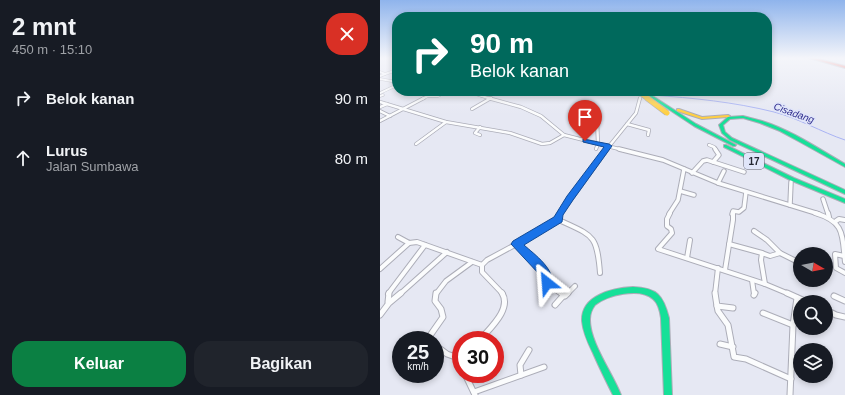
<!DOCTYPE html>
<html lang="id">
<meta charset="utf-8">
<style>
:root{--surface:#171b24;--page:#20242c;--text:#f1f3f6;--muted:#9ea1a6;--accent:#0b8043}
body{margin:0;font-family:Arial,sans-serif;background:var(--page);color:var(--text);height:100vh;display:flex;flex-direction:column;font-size:15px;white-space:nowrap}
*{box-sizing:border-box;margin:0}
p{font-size:13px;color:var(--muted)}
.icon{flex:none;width:22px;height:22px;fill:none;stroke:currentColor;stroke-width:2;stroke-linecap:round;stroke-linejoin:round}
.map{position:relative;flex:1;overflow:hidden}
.sheet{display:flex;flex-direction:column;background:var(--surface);width:380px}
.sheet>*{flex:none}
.top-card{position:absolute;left:12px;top:12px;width:380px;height:84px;border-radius:16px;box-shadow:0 2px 6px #0003;background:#00695c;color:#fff;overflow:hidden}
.needle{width:26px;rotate:99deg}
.fabs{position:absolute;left:413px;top:247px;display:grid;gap:8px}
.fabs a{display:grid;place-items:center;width:40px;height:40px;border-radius:50%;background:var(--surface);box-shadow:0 2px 6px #0003;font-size:20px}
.speed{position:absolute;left:12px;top:331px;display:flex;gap:8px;font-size:20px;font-weight:700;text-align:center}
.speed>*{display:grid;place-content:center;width:52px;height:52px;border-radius:50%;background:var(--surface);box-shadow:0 2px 6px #0003;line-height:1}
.speed small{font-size:10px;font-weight:400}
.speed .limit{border:6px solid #d22;background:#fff;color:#111}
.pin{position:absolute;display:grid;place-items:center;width:34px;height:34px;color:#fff;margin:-41px -17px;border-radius:50% 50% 50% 0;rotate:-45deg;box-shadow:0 0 4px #0007}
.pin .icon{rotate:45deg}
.me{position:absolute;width:44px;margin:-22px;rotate:332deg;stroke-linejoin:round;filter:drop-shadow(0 0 3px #0008)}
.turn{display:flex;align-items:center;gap:14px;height:84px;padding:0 12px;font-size:18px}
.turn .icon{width:52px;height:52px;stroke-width:2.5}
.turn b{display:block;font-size:28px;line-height:34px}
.round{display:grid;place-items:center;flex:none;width:42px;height:42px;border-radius:16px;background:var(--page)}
.overview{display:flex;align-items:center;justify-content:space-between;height:68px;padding:0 12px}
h1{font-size:24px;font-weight:600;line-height:30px}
.cta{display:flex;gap:8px;margin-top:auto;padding:8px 12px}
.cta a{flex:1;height:46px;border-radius:16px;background:var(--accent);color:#fff;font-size:16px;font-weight:600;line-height:46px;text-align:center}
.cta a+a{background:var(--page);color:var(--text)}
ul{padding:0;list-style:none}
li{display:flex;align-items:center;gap:12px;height:60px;padding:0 12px}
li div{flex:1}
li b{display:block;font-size:15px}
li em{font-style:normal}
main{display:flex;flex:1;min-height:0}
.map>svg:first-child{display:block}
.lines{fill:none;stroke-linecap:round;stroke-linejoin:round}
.stream{stroke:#a9b3f3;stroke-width:1}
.street-far4-casing{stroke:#acadb8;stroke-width:3}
.street-far3-casing{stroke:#acadb8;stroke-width:4}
.street-far2-casing{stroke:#acadb8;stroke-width:5.5}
.street-far1-casing{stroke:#acadb8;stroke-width:6}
.street-casing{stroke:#acadb8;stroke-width:7}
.fast-casing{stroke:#acadb8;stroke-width:2}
.slow-casing{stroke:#acadb8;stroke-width:2}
.jam-casing{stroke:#acadb8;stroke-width:2}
.street-far4{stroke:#fbfcfd;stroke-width:2}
.street-far3{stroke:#fbfcfd;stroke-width:2.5}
.street-far2{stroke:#fbfcfd;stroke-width:3.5}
.street-far1{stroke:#fbfcfd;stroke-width:4}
.street{stroke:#fbfcfd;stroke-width:5}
.fast{fill:#16e098;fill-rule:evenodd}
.slow{fill:#ffcf43;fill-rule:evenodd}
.jam{fill:#f24e42;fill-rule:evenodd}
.slow-bridge-far1-casing{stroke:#acadb8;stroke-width:5;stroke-linecap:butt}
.slow-bridge-casing{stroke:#acadb8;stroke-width:6;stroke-linecap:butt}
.slow-bridge-far1{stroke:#ffcf43;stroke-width:4}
.slow-bridge{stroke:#ffcf43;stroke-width:5}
.route{fill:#1a73e8;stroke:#114b97}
.labels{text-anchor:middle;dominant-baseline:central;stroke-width:3.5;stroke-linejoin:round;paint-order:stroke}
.far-water-label{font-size:10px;font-style:italic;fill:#2d2b8d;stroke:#e0e5f9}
.shield{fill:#e0e5f9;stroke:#5c5f6e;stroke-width:1}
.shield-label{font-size:10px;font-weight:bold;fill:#232632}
</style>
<main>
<section class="sheet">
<div class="overview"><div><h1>2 mnt</h1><p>450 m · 15:10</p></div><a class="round" style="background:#d93025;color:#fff"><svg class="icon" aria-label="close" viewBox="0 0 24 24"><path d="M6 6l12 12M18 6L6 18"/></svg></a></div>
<ul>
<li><svg class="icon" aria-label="right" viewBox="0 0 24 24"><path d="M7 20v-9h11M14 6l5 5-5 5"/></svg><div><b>Belok kanan</b></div><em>90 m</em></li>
<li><svg class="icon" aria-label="ahead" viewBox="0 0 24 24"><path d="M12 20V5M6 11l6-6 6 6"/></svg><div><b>Lurus</b><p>Jalan Sumbawa</p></div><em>80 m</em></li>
</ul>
<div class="cta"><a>Keluar</a><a>Bagikan</a></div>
</section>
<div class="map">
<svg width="465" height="395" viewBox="0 0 465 395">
<rect width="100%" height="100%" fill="#e6e8f3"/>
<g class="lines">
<g class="stream">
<path d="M 249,91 L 256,93"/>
<path d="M 272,95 C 313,98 354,102 394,112 C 418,118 441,132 465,140"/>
</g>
<defs>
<g id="street-far4">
<path d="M 0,72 L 5,74 L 0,76"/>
<path d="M 5,74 L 17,70"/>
<path d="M 0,79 L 17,82"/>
<path d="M 86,91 L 111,99"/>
<path d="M 0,93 L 17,85"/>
<path d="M 0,96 L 3,95"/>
<path d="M 42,99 L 48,96 L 58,96 L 68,91"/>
<path d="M 109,99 L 111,98"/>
<path d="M 260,99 L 262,91"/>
</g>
<g id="street-far3">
<path d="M 108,98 L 141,107 L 161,116 L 184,135 L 243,150"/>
<path d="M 0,102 L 66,122 L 130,133 L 162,144 L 170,143 L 184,135"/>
<path d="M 0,107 L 7,104"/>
<path d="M 92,109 L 111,98"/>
<path d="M 0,111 L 10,116"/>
<path d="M 0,121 L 44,98"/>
<path d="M 247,124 L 269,130 L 268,135"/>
<path d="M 100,127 L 95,133 L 100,135"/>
<path d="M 36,144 L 66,122"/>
<path d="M 329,145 L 334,147 L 336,150"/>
<path d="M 216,149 L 218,144 L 217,120"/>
<path d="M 226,150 L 256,113 L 260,98"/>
</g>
<g id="street-far2">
<path d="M 239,149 L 283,160 L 338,183 L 439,214"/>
<path d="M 333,162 L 339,155 L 335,149"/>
<path d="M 312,173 L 323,161 L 327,160 L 364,172"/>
<path d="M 338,183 L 344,171"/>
<path d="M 300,191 L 314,195"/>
<path d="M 443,199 L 448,214"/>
<path d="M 410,205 L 411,182"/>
<path d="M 180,214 L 227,149"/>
<path d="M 289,214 L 298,200 L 304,169"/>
<path d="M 352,214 L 353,211 L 359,212 L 364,208 L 366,192"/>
</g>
<g id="street-far1">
<path d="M 180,213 L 178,216 L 179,220 C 213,236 217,234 220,273"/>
<path d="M 290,213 L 287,219 L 287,226 L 291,229 L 292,233 L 278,249 L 385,284 L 409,294"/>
<path d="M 435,213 C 465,222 462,234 465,262"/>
<path d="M 448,213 L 449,217"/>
<path d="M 456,221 L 459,219 L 465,220"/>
<path d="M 374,231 L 387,240 L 400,253"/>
<path d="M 18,237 L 29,243 L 37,242 L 102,265"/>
<path d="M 137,244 L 163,271 L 169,286 L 182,294"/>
<path d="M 349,244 L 382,253"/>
<path d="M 464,256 L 455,254 L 456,268 L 465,273"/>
<path d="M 307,258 L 310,240"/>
<path d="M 0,269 L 29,243"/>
<path d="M 345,270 L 353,220 L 353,213"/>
<path d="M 446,271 L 447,277"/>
<path d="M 372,280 L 374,294"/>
<path d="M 385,284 L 381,260 L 382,253 L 390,256 L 400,253 L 420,263"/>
<path d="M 8,294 L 45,245"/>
<path d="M 20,294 L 67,252"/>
<path d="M 56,294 L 66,281 L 92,262"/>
<path d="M 123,294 L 102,272 L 102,265 L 107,260 L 157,233 L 178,219"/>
<path d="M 187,294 L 195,286"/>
<path d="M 335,294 L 338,268"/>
</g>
<g id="street">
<path d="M 181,293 L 185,296 L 188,293"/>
<path d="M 335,293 L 337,306 L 353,308"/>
<path d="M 407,293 L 427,302"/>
<path d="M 374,295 L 375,293"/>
<path d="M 454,296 L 465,301"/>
<path d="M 8,302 L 9,293"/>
<path d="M 175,305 L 183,296"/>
<path d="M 337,306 L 338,311 L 348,325 L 354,357 L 366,359 L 411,379"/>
<path d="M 446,310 L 456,315 L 465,317"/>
<path d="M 383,313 L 413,325"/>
<path d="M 0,315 L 9,303 L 21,293"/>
<path d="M 49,340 L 49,337 L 63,317 L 61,309 L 55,301 L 56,293"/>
<path d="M 100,340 C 110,328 132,309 122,293"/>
<path d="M 340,344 L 353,347"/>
<path d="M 55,345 L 67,354 L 81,359"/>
<path d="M 85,374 L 95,395"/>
<path d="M 141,375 L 140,365 L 149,350"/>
<path d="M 94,392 L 164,367"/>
<path d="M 410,395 L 413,325 L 417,298"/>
</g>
<g id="fast">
<path d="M 261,91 L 265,91 L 316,124 L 356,145 L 355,146 L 353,146 L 314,126 Z"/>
<path d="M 363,116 C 369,118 376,119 382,121 C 411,130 439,149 465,164 L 465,167 L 420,142 L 400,131 L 380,123 L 363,118 L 350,119 L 343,125 L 345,132 L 352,138 L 465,190 L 465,194 L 350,140 L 342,133 L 339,125 L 348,117 Z"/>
<path d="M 344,145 L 346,145 L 414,178 L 465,199 L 465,203 L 410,180 L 344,147 Z"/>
<path d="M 253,287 C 277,288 283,295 289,318 L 292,395 L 284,395 L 281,318 C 280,311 278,303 273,299 C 260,287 227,295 215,305 C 212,309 210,314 210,319 C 209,341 233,374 241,395 L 233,395 C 226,381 219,367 213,353 C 208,343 203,332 202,321 C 201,295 233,288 253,287 Z"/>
</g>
<path id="slow" d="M 297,109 L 299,109 L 322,117 L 348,115 L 350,116 L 348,117 L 322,119 L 297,111 Z"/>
<path id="jam" d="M 435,58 L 465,66 L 465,68 L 429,58 Z"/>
</defs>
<use href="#street-far4" class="street-far4-casing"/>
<use href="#street-far3" class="street-far3-casing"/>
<use href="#street-far2" class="street-far2-casing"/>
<use href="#street-far1" class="street-far1-casing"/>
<use href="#street" class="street-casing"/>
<use href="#fast" class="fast-casing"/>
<use href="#slow" class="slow-casing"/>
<use href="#jam" class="jam-casing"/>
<use href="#street-far4" class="street-far4"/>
<use href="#street-far3" class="street-far3"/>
<use href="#street-far2" class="street-far2"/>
<use href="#street-far1" class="street-far1"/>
<use href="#street" class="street"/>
<use href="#fast" class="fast"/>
<use href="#slow" class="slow"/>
<use href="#jam" class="jam"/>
<defs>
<path id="slow-bridge-far1" d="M 257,91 L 268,99"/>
<path id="slow-bridge" d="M 267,98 L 287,113"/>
</defs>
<use href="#slow-bridge-far1" class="slow-bridge-far1-casing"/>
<use href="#slow-bridge" class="slow-bridge-casing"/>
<use href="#slow-bridge-far1" class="slow-bridge-far1"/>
<use href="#slow-bridge" class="slow-bridge"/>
</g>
<linearGradient id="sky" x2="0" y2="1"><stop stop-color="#8fb4ec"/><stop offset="0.51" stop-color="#f4f5fa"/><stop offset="1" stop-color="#f4f5fa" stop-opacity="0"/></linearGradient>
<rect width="465" height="114" fill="url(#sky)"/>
<path class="route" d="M 203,139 L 229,144 L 232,146 L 193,200 L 183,215 L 182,222 L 144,245 C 154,254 178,271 171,287 L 167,288 L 163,287 L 159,274 L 131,244 L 133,241 L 174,217 L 187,196 L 224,147 L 203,142 Z"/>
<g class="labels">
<g class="far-water-label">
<text transform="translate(414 113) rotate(20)">Cisadang</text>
</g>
<rect class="shield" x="364" y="153" width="20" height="16" rx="3"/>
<g class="shield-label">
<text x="374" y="161">17</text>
</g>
</g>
</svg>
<div class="fabs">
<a><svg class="needle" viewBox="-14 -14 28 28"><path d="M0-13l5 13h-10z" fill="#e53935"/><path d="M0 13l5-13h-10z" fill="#9ea1a6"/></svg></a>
<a><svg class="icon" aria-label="search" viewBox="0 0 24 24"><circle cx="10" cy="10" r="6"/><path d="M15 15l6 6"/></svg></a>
<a><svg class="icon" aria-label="layers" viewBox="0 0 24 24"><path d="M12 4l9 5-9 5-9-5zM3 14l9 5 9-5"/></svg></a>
</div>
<div class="speed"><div>25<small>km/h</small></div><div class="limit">30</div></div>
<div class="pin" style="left:205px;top:141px;background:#d93025"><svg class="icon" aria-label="arrive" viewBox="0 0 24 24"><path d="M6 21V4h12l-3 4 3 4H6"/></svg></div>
<svg class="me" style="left:167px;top:283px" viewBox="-20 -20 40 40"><path d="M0-17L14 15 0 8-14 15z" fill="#1a73e8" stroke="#fff" stroke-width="4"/></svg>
<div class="top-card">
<div class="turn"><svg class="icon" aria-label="right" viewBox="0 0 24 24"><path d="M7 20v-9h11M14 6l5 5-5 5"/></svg><div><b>90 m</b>Belok kanan</div></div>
</div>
</div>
</main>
